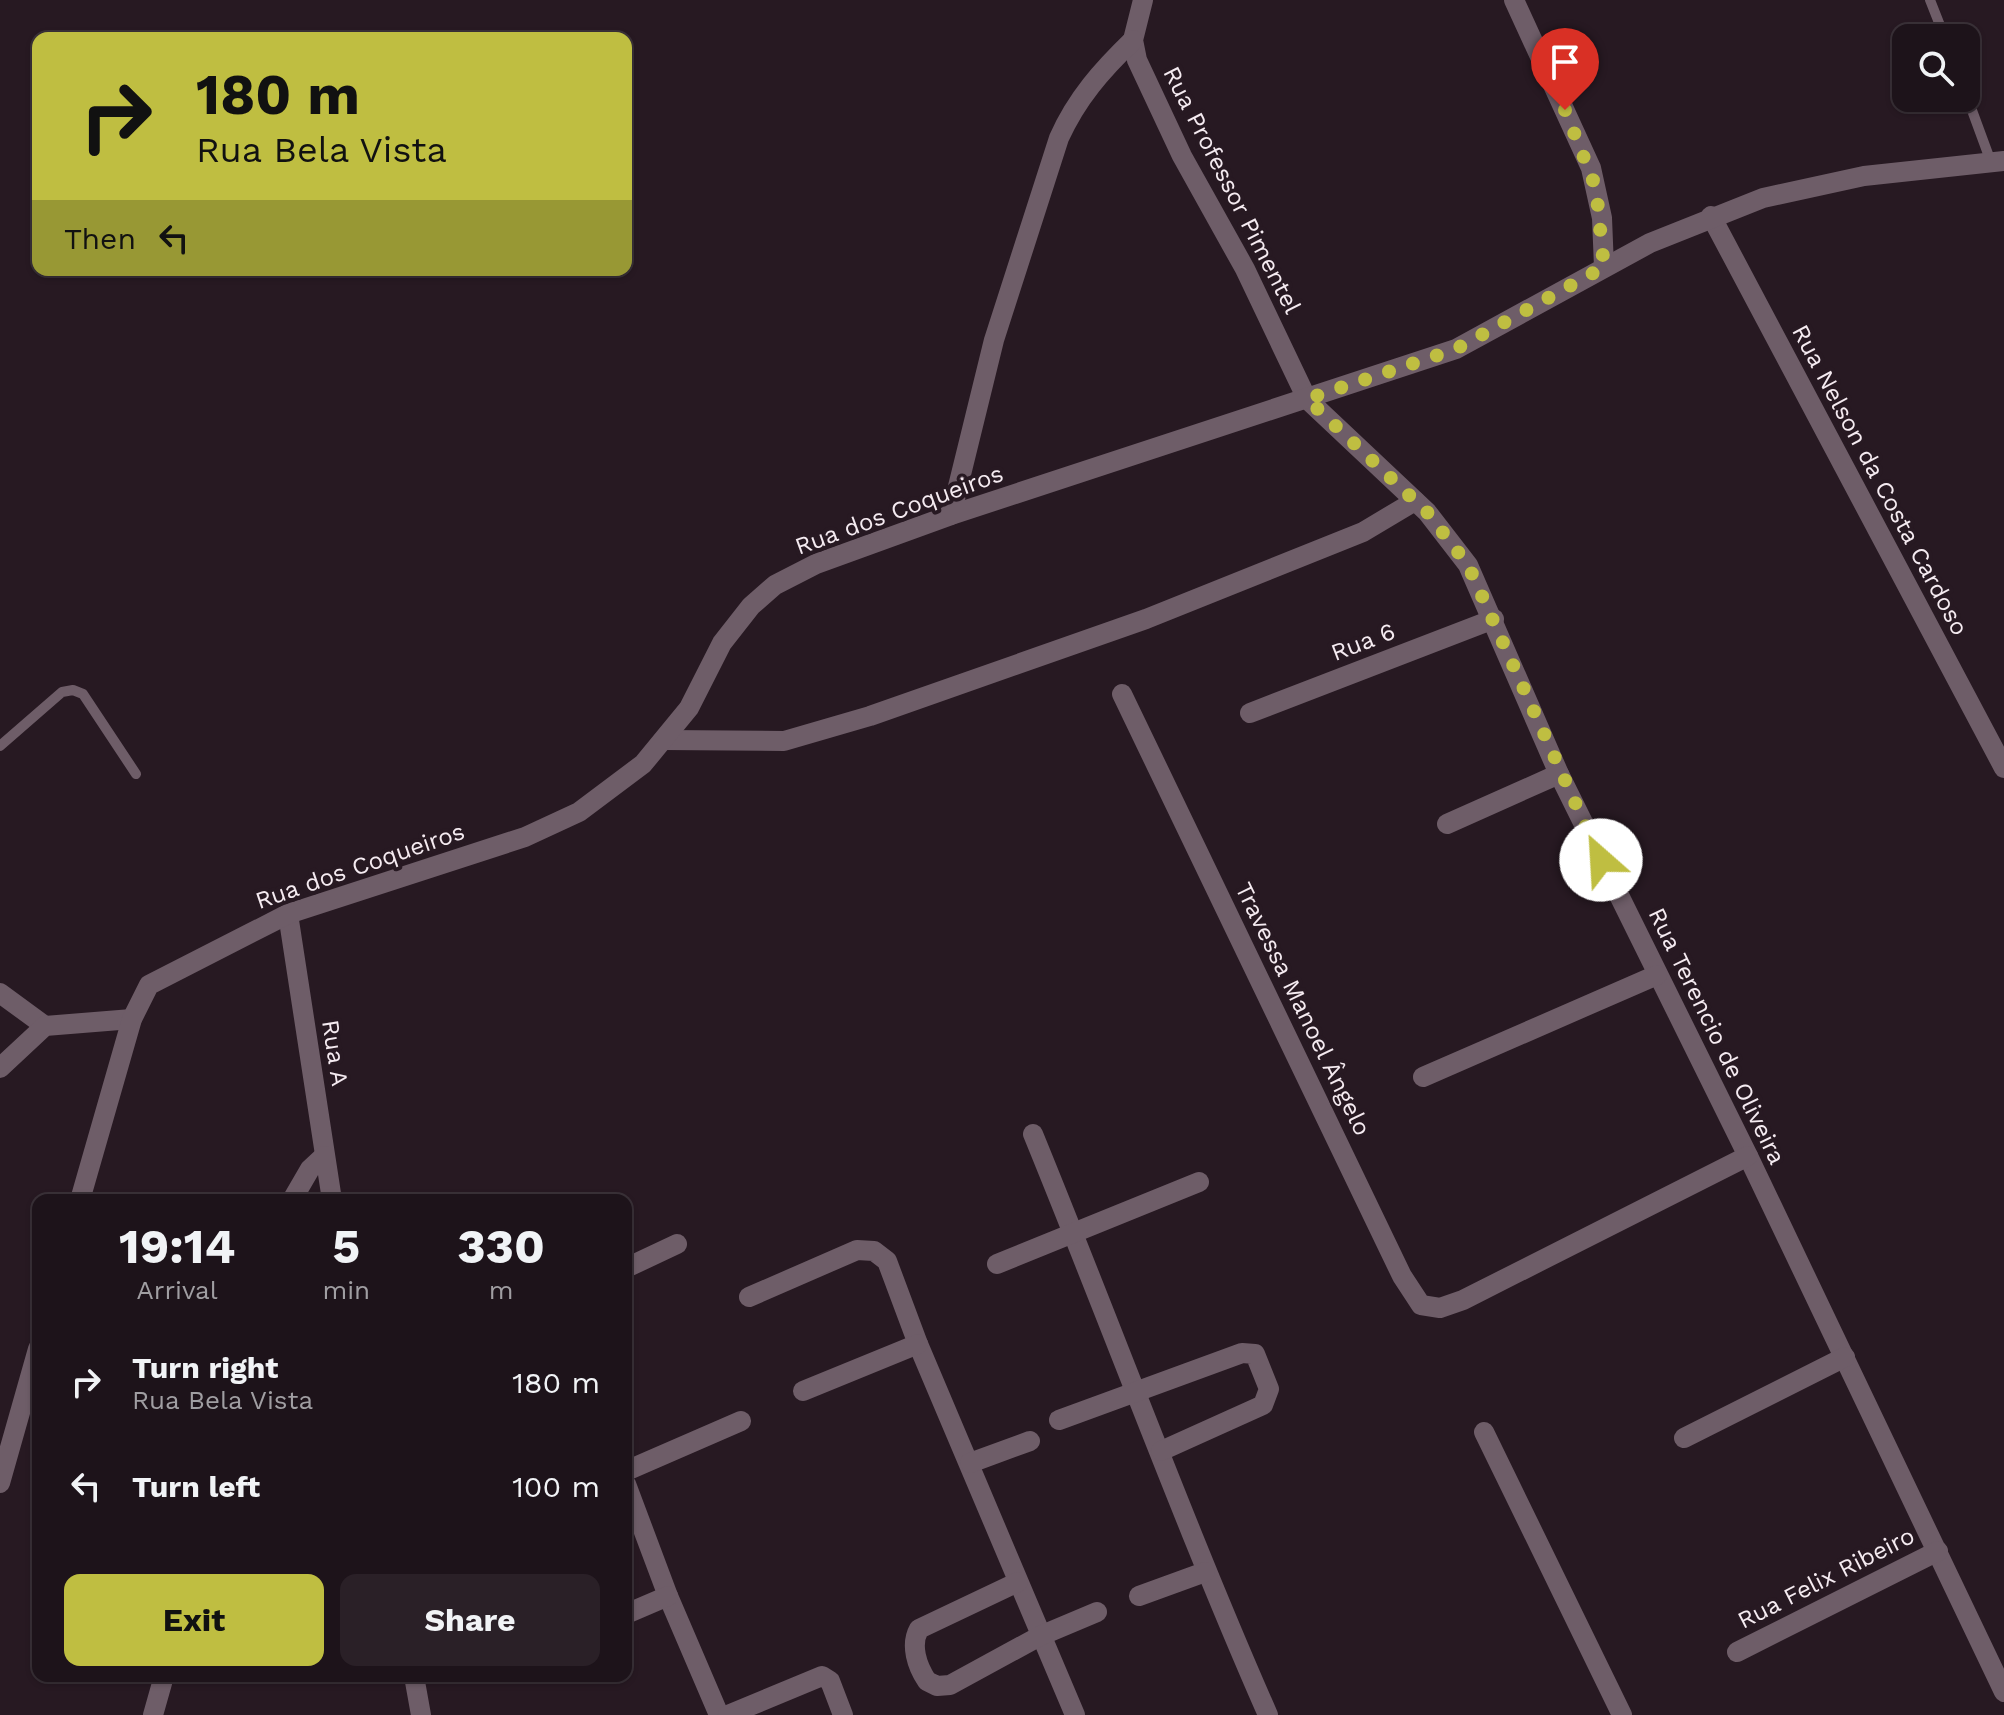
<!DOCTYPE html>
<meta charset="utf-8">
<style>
:root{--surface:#1d131a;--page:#2a2027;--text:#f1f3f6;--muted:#a09ea2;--line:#3b3239;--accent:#bfbe41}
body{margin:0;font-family:"Work Sans",sans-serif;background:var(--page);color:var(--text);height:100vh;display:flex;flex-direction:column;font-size:30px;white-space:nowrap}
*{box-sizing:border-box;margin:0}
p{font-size:26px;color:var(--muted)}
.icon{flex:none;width:44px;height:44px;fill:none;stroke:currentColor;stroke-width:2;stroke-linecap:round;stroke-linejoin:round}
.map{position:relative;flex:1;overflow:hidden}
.drawer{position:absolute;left:32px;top:1194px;width:600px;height:488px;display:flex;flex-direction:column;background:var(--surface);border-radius:16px;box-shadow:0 2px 6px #0004,0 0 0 2px var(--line)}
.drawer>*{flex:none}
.top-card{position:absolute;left:32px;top:32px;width:600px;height:244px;border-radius:16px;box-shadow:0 2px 6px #0004,0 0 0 2px var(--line);background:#bfbe41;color:#111;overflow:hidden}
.controls{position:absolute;left:1892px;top:24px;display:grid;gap:16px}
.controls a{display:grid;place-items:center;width:88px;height:88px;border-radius:16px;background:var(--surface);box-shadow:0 2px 6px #0004,0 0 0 2px var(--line);font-size:40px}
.pin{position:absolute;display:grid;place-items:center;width:68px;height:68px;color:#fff;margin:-82px -34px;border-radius:50% 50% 50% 0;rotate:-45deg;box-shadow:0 0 8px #0007}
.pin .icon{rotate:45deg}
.me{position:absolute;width:88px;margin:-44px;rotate:334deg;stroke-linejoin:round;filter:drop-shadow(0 0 6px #0008)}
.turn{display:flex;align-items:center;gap:28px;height:168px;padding:0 32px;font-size:36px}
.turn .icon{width:104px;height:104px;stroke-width:2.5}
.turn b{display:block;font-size:56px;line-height:68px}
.then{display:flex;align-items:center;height:76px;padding:0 32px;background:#0003;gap:16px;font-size:30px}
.eta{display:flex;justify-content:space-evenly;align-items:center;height:136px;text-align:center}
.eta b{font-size:48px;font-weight:700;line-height:56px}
.action{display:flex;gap:16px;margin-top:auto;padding:16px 32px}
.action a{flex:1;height:92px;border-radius:16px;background:var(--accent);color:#111;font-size:32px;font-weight:700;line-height:92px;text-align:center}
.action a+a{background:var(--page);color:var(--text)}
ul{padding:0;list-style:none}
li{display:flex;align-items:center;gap:24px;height:104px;padding:0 32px}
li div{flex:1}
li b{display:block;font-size:30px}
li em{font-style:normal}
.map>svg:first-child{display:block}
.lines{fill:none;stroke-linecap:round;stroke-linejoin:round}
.service{stroke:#6e5d68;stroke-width:10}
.minor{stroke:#6e5d68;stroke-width:20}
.route{stroke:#bfbe41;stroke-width:14;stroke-dasharray:0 25.2}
.labels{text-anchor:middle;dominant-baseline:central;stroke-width:8;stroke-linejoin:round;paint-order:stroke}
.street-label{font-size:24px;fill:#f5ebf1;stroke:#271922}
</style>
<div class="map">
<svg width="2004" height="1715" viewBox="0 0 2004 1715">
<rect width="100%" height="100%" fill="#271922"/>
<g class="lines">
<g class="service">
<path d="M 1930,0 L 1945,38"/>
<path d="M 1966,94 L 1991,162"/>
<path d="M 0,746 L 62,692 L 73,690 L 83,694 L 136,774"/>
</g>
<g class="minor">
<path d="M 1143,0 L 1133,40 L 1137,60 L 1182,156 L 1245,269 L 1307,399 L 1427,512 L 1468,565 L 1559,774 L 1748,1156 L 2004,1692"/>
<path d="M 1514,0 L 1591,168 L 1602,218 L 1604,267"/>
<path d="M 1711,216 L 2004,768"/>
<path d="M 951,515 L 994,340 L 1059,138 C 1077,98 1102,70 1133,40"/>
<path d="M 1122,694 L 1402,1276 L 1421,1305 L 1440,1308 L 1463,1300 L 1748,1156"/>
<path d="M 1250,713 L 1494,619"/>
<path d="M 664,740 L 784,741 L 870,716 L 1146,619 L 1363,532 L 1415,501"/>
<path d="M 1447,824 L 1559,774"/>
<path d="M 288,914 L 332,1200"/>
<path d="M 0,993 L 45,1026"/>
<path d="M 0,1068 L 45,1026 L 132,1019"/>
<path d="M 1423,1077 L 1657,975"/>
<path d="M 1033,1134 C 1112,1327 1184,1524 1268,1715"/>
<path d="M 80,1200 L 132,1019 L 149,985 L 288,914 L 525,837 L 579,812 L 643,764 L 689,708 L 722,643 L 751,606 L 775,585 L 816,564 L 951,515 L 1456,349 L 1650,243 L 1763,198 L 1864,176 L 2004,161"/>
<path d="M 292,1200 L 310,1169 L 324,1156"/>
<path d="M 997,1264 L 1199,1182"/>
<path d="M 626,1268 L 677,1244"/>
<path d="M 749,1297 L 857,1250 L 874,1251 L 887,1261 L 918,1344 L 1075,1715"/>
<path d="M 803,1391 L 918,1344"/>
<path d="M 1059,1420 L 1242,1353 L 1255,1354 L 1269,1389 L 1263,1405 L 1161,1451"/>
<path d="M 1484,1432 L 1622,1715"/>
<path d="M 1684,1438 L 1845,1357"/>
<path d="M 970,1463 L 1030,1441"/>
<path d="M 626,1471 L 741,1421"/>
<path d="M 0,1483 L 38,1349"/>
<path d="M 626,1484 L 668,1596 L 719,1715"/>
<path d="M 1018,1582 L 919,1629 C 910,1645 917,1666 927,1681 L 937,1686 L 950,1685 L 1040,1636 L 1097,1612"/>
<path d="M 1139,1596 L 1205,1572"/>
<path d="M 626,1614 L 668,1596"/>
<path d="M 1737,1652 L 1938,1551"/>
<path d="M 414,1676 L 421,1715"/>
<path d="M 153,1715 L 164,1676"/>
<path d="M 728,1715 L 822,1676 L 830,1681 L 843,1715"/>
</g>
</g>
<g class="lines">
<path class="route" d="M 1565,110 L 1596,188 L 1604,267 L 1456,349 L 1307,399 L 1427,512 L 1468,565 L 1601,860"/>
</g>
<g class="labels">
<g class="street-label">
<text transform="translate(1232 190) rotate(63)">Rua Professor Pimentel</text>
<text transform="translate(1880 480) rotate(62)">Rua Nelson da Costa Cardoso</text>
<text transform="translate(899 510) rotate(-20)">Rua dos Coqueiros</text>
<text transform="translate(1363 642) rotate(-21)">Rua 6</text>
<text transform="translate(360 866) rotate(-19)">Rua dos Coqueiros</text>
<text transform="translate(1303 1009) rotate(64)">Travessa Manoel Ângelo</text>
<text transform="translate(1717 1036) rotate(64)">Rua Terencio de Oliveira</text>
<text transform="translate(335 1053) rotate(81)">Rua A</text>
<text transform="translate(1826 1578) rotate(-27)">Rua Felix Ribeiro</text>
</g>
</g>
</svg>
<div class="controls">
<a><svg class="icon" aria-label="search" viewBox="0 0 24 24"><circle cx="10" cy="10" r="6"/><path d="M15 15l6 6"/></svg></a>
</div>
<div class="pin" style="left:1565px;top:110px;background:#d93025"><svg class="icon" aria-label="arrive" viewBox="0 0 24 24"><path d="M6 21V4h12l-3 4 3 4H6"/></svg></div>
<svg class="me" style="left:1601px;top:860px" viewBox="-20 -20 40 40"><circle r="19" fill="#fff"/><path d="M0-13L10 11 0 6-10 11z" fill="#bfbe41"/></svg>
<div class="top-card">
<div class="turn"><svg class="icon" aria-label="right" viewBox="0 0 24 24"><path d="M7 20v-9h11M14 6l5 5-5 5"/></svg><div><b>180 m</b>Rua Bela Vista</div></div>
<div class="then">Then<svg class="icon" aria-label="left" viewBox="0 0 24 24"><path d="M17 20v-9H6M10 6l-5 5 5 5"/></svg></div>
</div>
<section class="drawer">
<div class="eta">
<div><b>19:14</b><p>Arrival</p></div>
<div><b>5</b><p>min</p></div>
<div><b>330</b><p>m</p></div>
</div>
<ul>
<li><svg class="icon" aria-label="right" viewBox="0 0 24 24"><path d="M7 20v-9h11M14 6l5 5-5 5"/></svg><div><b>Turn right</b><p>Rua Bela Vista</p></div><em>180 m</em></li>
<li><svg class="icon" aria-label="left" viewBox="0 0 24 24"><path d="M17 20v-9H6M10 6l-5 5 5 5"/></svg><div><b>Turn left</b></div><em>100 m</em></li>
</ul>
<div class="action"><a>Exit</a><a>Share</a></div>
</section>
</div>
